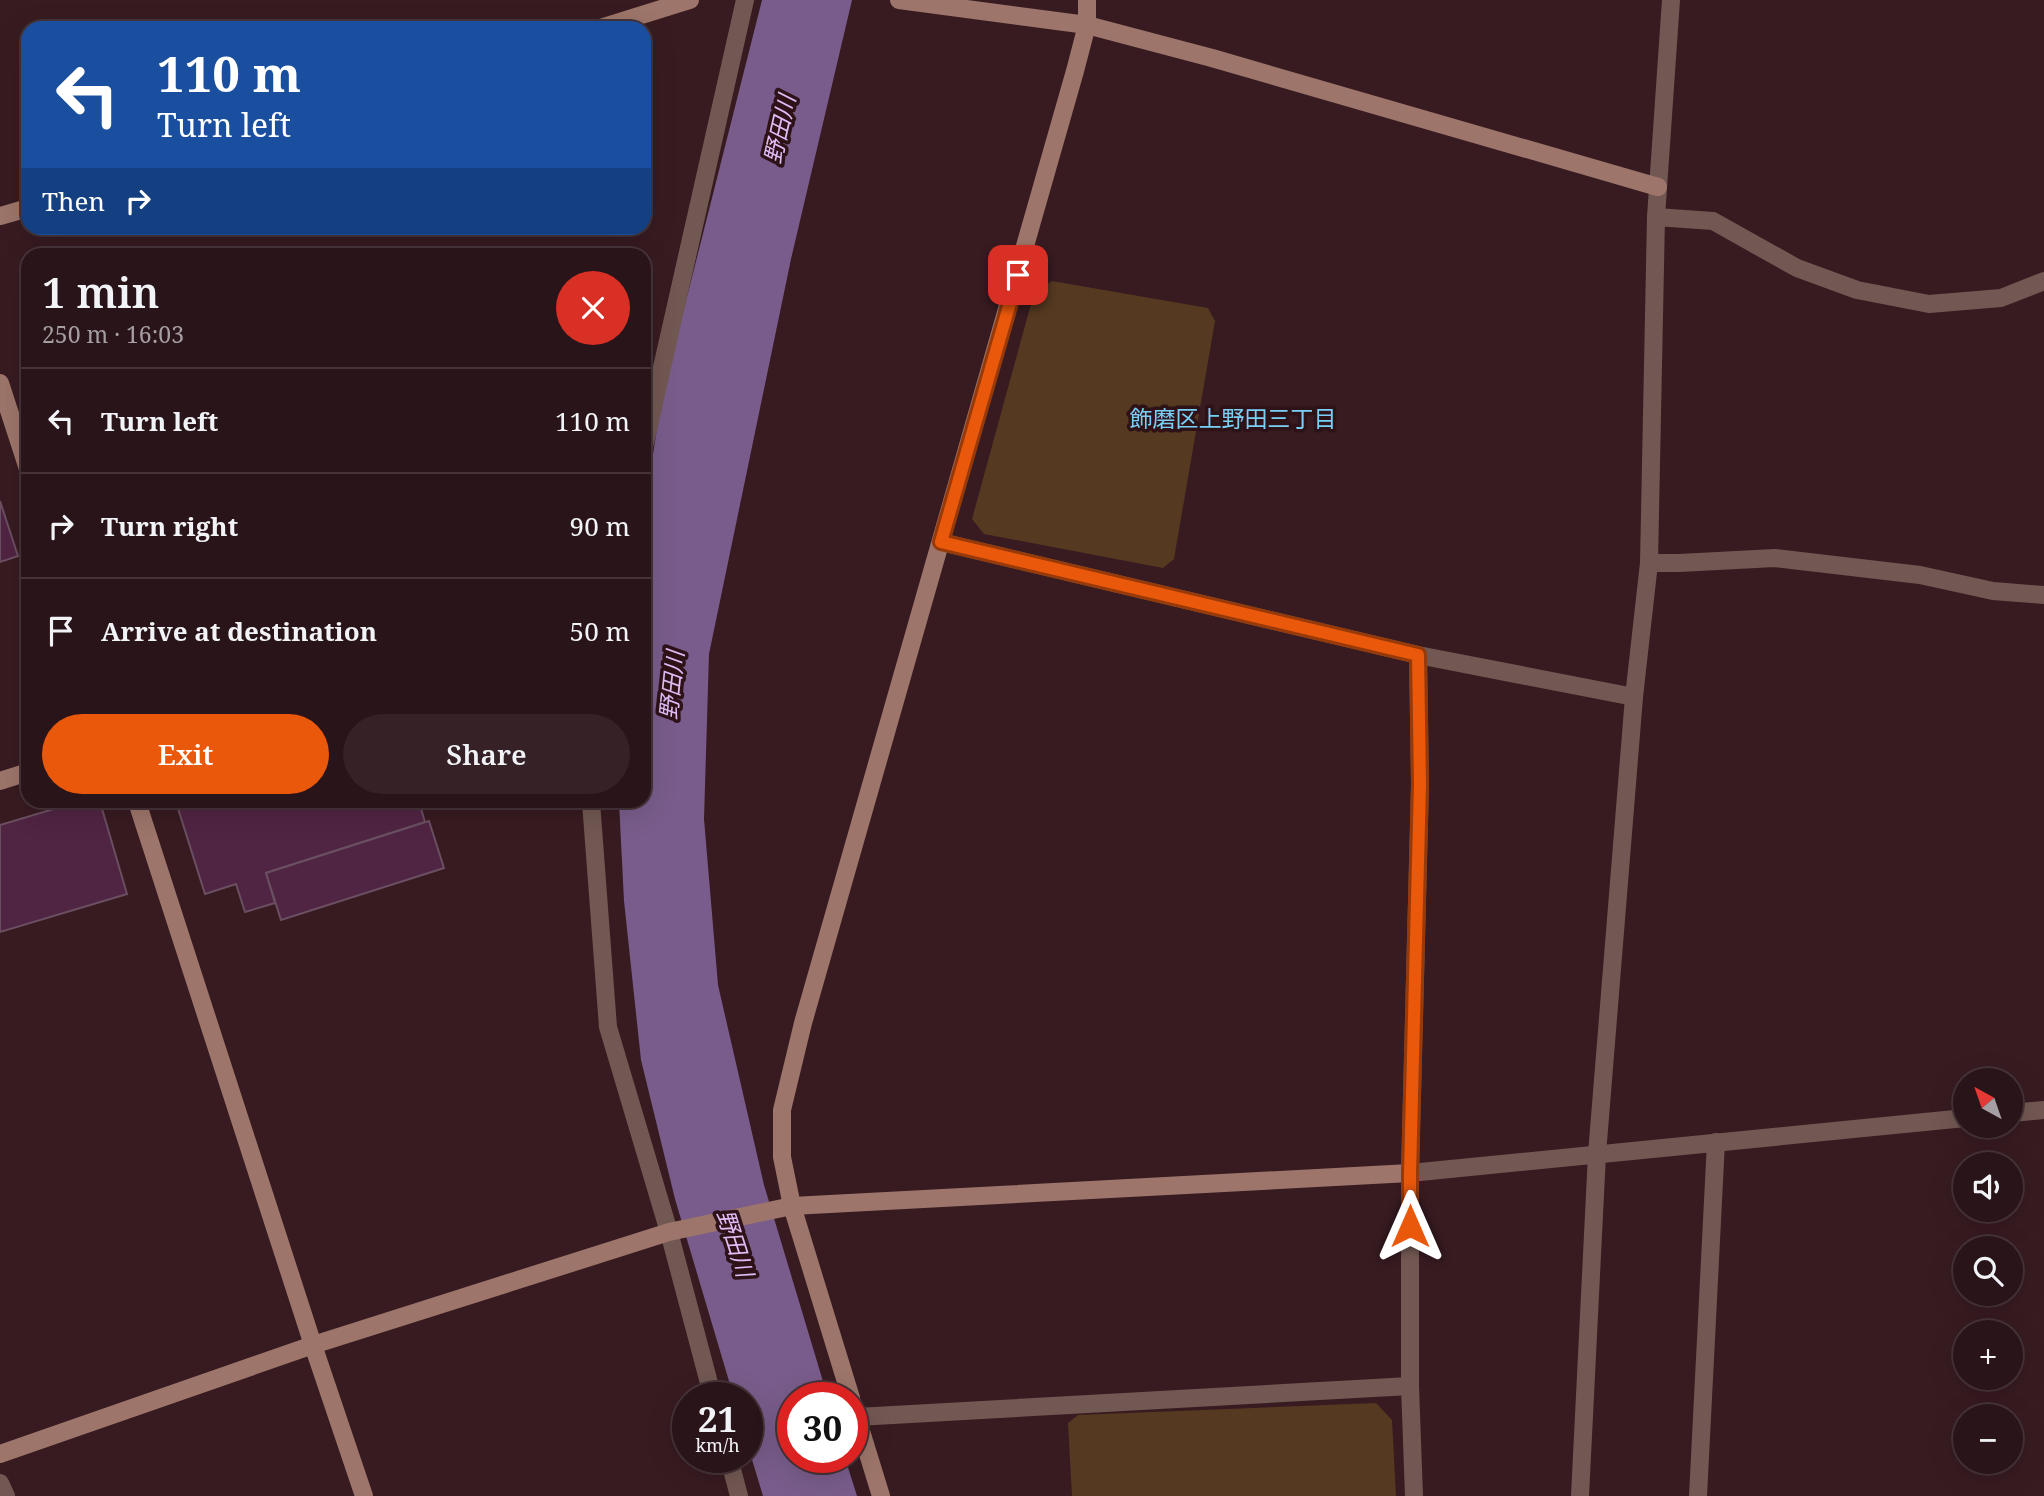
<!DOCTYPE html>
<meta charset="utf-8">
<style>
:root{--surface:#291419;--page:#352126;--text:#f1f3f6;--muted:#a59ea2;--line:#453338;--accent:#ea580c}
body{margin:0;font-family:"Noto Serif","Noto Sans JP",serif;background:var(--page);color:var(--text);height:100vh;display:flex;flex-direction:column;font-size:26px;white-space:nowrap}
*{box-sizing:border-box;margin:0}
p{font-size:23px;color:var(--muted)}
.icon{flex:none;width:38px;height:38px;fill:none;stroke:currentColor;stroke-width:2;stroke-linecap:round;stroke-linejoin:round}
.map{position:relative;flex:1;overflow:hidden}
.details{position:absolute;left:21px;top:248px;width:630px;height:560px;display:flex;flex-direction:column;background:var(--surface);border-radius:21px;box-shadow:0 7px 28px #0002,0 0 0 2px var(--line)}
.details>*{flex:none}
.hud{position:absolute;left:21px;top:21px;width:630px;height:214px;border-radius:21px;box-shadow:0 7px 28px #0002,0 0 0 2px var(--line);background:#1a4fa0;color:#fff;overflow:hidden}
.needle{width:46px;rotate:320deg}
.controls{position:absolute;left:1953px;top:1068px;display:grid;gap:14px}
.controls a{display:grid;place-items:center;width:70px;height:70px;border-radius:50%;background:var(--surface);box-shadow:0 7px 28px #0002,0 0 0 2px var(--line);font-size:35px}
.speed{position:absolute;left:672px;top:1382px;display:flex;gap:14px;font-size:35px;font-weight:700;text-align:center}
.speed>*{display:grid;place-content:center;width:91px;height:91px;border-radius:50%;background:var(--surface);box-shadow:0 7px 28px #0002,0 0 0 2px var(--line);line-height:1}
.speed small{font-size:18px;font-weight:400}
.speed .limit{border:10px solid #d22;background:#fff;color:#111}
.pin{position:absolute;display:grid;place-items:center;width:60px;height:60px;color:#fff;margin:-30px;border-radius:14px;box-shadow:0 4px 10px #0006}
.me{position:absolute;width:77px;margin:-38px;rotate:0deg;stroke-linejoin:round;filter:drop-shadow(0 0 5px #0008)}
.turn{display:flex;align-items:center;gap:24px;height:147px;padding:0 21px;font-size:32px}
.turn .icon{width:91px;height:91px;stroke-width:2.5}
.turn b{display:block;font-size:49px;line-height:60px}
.then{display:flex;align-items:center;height:66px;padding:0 21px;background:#0003;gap:14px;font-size:26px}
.round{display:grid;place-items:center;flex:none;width:74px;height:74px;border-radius:37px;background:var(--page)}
.overview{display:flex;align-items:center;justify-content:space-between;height:119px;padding:0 21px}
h1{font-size:42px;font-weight:600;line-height:52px}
.button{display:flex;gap:14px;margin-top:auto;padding:14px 21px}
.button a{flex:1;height:80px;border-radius:42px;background:var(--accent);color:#fff;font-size:28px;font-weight:600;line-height:80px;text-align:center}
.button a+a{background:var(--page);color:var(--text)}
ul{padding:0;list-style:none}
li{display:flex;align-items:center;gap:21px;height:105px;padding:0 21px;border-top:2px solid var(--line)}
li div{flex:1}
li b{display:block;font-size:26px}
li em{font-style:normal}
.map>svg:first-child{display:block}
.green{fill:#553920}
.water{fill:#795c8b}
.building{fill:#502443;stroke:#6a4f61;stroke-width:2}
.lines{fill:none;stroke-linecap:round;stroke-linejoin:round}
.street{stroke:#725852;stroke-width:18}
.secondary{stroke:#9d756a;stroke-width:18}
.route-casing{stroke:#983908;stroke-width:18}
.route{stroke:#ea580c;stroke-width:12}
.labels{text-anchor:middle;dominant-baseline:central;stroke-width:7;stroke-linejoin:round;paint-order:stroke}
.water-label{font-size:23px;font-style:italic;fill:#dfbcf5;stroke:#2d1218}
.neighbourhood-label{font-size:23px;fill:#7acff7;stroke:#2d1218}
</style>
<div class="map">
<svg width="2044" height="1496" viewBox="0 0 2044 1496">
<rect width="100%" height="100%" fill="#371b21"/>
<g class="green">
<path d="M 1052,281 L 1208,308 L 1215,321 L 1174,559 L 1163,568 L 984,534 L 972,519 L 1034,293 Z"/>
<path d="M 1376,1403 L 1392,1420 L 1396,1496 L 1072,1496 L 1068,1423 L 1078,1415 Z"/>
</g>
<path class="water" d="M 762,0 L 852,0 L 791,259 L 709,654 L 704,819 L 718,985 L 764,1185 L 828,1398 L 793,1398 L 793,1458 L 845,1458 L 857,1496 L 763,1496 L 747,1443 L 747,1398 L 734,1398 L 675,1199 L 641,1060 L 624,901 L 619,802 L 644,802 L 644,512 L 662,396 Z"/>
<g class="building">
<path d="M 0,501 L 18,556 L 0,562 Z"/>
<path d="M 77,802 L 100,802 L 127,894 L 0,932 L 0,825 Z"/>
<path d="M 176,802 L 419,802 L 425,822 L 266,873 L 275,903 L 245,912 L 236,884 L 205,894 Z"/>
<path d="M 429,821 L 444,868 L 281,920 L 266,873 Z"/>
</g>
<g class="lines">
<g class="street">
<path d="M 1656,217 L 1713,221 L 1797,268 L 1857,290 L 1929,304 L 2001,298 L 2044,281"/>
<path d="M 644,447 L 745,0"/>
<path d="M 941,542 L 1418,655 L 1634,697"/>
<path d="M 1649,563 L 1679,563 L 1775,558 L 1920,575 L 1993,591 L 2044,595"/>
<path d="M 591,802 L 608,1027 L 669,1232 L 713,1398"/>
<path d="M 2011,1113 L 2044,1110"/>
<path d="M 1410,1173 L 1965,1118"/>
<path d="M 857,1417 L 1410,1386"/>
<path d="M 729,1458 L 739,1496"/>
<path d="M 0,1483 L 6,1496"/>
<path d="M 1414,1496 L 1410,1386 L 1410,1173 L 1420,784 L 1418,655"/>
<path d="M 1580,1496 L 1597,1154 L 1634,697 L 1649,563 L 1656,217 L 1671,0"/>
<path d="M 1698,1496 L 1716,1142"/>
</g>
<g class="secondary">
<path d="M 899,0 L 1087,25 L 1212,58 L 1658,187"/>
<path d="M 600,28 L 690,0"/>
<path d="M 0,216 L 28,208"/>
<path d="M 0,383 L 28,469"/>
<path d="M 0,781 L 28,772"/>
<path d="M 137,802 L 313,1345 L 364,1496"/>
<path d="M 851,1398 L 792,1206 L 782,1157 L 782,1110 L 803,1023 L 1075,71 L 1087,25 L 1087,0"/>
<path d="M 852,1402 L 881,1496"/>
<path d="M 0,1454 L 313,1345 L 669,1232 L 792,1206 L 1410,1173"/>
</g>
</g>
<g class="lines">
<defs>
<path id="route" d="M 1018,275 L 941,542 L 1418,655 L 1420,784 L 1410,1173 L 1410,1226"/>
</defs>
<use href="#route" class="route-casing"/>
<use href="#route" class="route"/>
</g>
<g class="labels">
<g class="water-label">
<text transform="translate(779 129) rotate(-77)">野田川</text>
<text transform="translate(671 685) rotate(-84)">野田川</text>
<text transform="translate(736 1243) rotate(72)">野田川</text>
</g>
<g class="neighbourhood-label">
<text x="1233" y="418">飾磨区上野田三丁目</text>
</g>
</g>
</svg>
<div class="controls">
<a><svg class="needle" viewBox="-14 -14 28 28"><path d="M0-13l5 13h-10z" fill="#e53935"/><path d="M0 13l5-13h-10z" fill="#a59ea2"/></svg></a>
<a><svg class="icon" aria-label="sound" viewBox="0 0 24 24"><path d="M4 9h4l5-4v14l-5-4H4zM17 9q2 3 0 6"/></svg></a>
<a><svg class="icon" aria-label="search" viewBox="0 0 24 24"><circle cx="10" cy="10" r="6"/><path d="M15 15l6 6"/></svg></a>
<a>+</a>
<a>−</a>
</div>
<div class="speed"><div>21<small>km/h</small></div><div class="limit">30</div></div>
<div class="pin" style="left:1018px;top:275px;background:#d93025"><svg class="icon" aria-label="arrive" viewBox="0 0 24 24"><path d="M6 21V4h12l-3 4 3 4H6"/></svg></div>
<svg class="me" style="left:1410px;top:1226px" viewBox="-20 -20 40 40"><path d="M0-17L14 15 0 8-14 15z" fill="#ea580c" stroke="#fff" stroke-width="4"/></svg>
<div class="hud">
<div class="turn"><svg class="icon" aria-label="left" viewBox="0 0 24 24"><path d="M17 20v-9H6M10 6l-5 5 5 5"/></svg><div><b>110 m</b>Turn left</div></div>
<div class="then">Then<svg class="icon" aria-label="right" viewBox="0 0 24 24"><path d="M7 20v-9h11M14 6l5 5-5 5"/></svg></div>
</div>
<section class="details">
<div class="overview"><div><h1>1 min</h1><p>250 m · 16:03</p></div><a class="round" style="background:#d93025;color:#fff"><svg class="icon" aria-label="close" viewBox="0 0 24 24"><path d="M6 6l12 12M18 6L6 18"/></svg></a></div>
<ul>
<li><svg class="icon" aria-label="left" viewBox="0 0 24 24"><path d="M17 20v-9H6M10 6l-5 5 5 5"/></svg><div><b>Turn left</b></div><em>110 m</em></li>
<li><svg class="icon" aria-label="right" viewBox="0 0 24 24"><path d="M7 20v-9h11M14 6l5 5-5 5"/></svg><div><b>Turn right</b></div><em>90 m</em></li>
<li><svg class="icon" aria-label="arrive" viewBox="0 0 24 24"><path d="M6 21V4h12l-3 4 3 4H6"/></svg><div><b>Arrive at destination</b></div><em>50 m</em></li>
</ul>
<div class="button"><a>Exit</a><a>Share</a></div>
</section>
</div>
